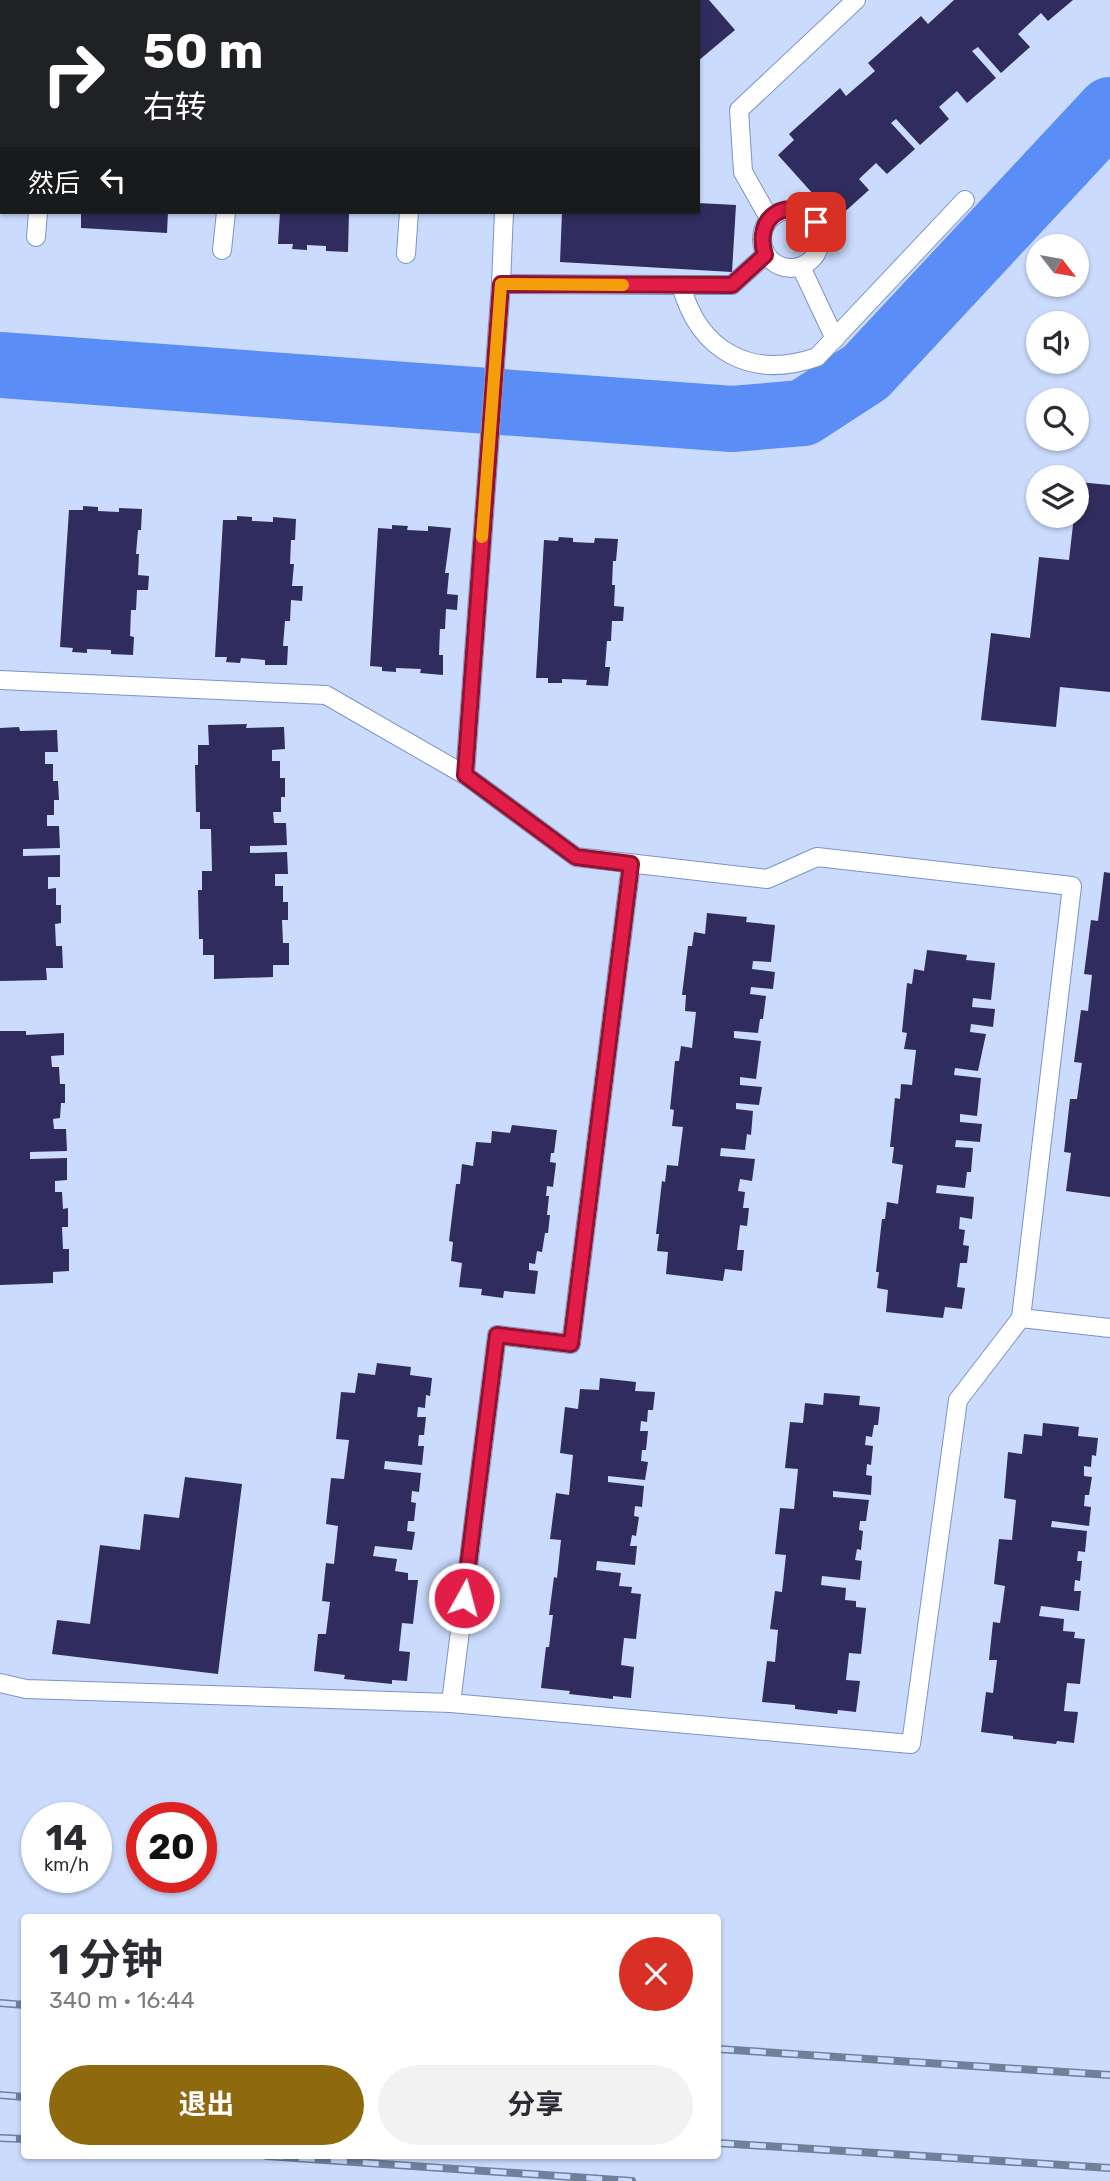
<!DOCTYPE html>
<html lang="zh">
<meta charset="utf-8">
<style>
:root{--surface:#fff;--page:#f2f2f3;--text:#2b2b33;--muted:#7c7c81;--accent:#8e690d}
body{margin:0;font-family:Rubik,"Noto Sans SC",sans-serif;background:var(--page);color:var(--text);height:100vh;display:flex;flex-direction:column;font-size:26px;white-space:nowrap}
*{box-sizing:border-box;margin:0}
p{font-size:23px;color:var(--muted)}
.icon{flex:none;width:38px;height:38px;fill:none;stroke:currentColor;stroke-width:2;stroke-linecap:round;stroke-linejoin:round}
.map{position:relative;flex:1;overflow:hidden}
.drawer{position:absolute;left:21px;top:1914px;width:700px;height:245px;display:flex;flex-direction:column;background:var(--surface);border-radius:7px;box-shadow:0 2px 5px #0004}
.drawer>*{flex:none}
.top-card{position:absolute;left:0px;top:0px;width:700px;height:214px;box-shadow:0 2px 5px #0004;background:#202124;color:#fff;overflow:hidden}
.needle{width:46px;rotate:121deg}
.tools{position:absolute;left:1026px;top:234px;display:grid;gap:14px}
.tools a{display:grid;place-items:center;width:63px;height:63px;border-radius:50%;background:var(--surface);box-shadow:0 2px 5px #0004;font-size:35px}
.speed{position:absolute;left:21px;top:1802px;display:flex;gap:14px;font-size:35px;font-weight:700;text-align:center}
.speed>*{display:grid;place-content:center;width:91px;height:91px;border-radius:50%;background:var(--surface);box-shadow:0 2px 5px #0004;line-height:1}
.speed small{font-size:18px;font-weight:400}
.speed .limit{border:10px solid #d22;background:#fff;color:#111}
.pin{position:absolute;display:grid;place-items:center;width:60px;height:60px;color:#fff;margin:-30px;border-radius:14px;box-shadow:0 4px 10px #0006}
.me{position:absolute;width:77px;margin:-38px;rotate:7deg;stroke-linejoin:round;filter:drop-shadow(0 0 5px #0008)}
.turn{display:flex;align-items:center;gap:24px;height:147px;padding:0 28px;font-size:32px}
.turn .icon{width:91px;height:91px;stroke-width:2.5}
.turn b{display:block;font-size:49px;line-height:60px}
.then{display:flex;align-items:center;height:66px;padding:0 28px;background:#0003;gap:14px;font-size:26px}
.round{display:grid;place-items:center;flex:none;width:74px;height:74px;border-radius:37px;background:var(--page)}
.summary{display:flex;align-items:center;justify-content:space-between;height:119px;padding:0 28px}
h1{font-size:42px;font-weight:700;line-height:52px}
.button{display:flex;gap:14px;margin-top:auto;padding:14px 28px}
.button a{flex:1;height:80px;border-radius:42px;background:var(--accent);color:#fff;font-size:28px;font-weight:700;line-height:80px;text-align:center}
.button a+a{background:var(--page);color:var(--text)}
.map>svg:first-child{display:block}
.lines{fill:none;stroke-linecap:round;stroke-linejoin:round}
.river{stroke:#5b8df7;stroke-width:66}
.building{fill:#302d5e}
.service-casing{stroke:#7994c8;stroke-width:20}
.service{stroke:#fff;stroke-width:18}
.rail-casing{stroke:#717f9b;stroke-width:8}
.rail{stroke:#cadbfd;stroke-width:5;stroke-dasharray:16;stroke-linecap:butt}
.route-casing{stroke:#92132f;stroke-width:18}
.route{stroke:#e11d48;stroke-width:12}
.slow{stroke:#f59e0b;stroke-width:12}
</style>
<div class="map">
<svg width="1110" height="2181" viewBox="0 0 1110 2181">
<rect width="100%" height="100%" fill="#cadbfd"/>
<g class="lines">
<path class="river" d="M 0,365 L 732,419 L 803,413 L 866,372 L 1110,110"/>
</g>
<g class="building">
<path d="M 698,0 L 709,0 L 735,30 L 698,61 Z"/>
<path d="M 954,0 L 1073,0 L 1048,21 L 1041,13 L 1018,34 L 1030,47 L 1001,73 L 978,47 L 972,51 L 996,78 L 967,103 L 957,91 L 939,107 L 949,119 L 920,145 L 896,119 L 891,123 L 915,149 L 887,174 L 876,163 L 859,179 L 869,190 L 840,216 L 818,192 L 814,195 L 778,155 L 794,140 L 789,134 L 840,88 L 846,96 L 875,71 L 868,63 L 921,16 L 928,24 Z"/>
<path d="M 698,203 L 736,205 L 732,272 L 560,262 L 562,212 L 698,212 Z"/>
<path d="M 81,212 L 168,212 L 167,233 L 81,228 Z"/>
<path d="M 280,212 L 349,212 L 348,252 L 326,251 L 326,246 L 307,245 L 307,250 L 292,249 L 293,244 L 278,244 Z"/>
<path d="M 1078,482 L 1110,485 L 1110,692 L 1060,687 L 1056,727 L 981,720 L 991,633 L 1030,638 L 1039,557 L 1069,560 L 1074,516 L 1076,516 Z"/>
<path d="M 83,506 L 98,507 L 98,511 L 119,512 L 119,508 L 142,509 L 141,530 L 138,530 L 136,554 L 139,554 L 138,575 L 149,576 L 148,590 L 137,590 L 136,610 L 131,610 L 130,636 L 134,637 L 133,655 L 111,654 L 111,650 L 87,649 L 87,653 L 72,652 L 73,648 L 60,647 L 69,510 L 83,510 Z"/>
<path d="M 237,516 L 252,517 L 252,521 L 273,522 L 273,517 L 296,519 L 295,540 L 291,540 L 290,564 L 294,564 L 292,586 L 303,586 L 302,601 L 291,600 L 290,621 L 285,621 L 283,646 L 288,646 L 287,665 L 265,665 L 265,660 L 241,658 L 240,663 L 226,662 L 227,657 L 215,657 L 223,520 L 237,520 Z"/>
<path d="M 392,525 L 408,526 L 407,530 L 428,531 L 428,526 L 451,528 L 445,573 L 449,573 L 447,594 L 458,595 L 457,610 L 446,609 L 445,629 L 440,629 L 439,655 L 443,655 L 443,675 L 420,673 L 421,669 L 396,668 L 396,672 L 382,671 L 382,667 L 370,666 L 378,528 L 392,529 Z"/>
<path d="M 559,537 L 573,538 L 573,542 L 594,543 L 595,538 L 618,539 L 616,561 L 613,561 L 612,585 L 615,585 L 614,606 L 624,607 L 623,621 L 612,621 L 611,641 L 607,641 L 605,667 L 610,667 L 608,686 L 586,685 L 587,680 L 562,679 L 562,683 L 548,683 L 548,678 L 536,678 L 544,540 L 558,541 Z"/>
<path d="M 247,724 L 246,728 L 284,727 L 285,749 L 272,750 L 272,761 L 280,761 L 280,778 L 285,778 L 285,797 L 281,797 L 281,812 L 273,812 L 274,823 L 286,823 L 287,845 L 250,846 L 250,853 L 287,852 L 288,874 L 275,874 L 275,886 L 283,886 L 283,902 L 288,902 L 288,920 L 282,920 L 283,943 L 289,943 L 289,965 L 273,965 L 273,977 L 214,979 L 214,955 L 203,955 L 203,939 L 199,939 L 198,890 L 202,890 L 202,871 L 212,871 L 211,829 L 200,829 L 200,812 L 196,812 L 195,765 L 198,765 L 198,745 L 209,745 L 208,725 Z"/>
<path d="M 19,727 L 20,731 L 57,730 L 58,752 L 45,752 L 45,764 L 53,764 L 53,781 L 58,781 L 59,800 L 54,800 L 54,815 L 47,815 L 47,826 L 59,826 L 60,848 L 23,849 L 23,856 L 60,855 L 60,877 L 48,877 L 48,889 L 56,888 L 56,905 L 61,905 L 61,923 L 55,924 L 56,946 L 62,946 L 63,968 L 46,968 L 47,980 L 0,981 L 0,728 Z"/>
<path d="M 1104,872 L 1110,873 L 1110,1197 L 1066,1191 L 1071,1153 L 1064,1152 L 1070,1099 L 1077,1099 L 1082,1063 L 1074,1062 L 1081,1010 L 1088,1011 L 1092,975 L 1084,974 L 1091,920 L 1098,921 Z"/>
<path d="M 707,913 L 747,917 L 746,922 L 775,925 L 771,962 L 753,961 L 752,969 L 775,972 L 773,989 L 751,987 L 750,994 L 766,996 L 763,1019 L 760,1019 L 758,1033 L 734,1031 L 734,1038 L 761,1041 L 756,1079 L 740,1077 L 740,1085 L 762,1087 L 759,1105 L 736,1103 L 736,1109 L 753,1111 L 751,1135 L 747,1134 L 745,1150 L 721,1148 L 720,1156 L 755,1159 L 752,1181 L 740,1179 L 738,1191 L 745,1192 L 743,1208 L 749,1208 L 747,1226 L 740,1225 L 737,1250 L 744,1250 L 742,1271 L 725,1269 L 723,1281 L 666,1274 L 668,1252 L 657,1251 L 659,1234 L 656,1234 L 662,1181 L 665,1182 L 667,1165 L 678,1166 L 683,1127 L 672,1126 L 674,1110 L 670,1109 L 675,1061 L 679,1061 L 681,1046 L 692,1048 L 696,1012 L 685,1011 L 686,995 L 682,995 L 688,946 L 692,946 L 694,932 L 705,934 Z"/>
<path d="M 927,950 L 967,955 L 966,960 L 995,963 L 991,1000 L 973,998 L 972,1007 L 995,1009 L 993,1027 L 971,1024 L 970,1032 L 986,1034 L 978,1071 L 955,1068 L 954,1075 L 981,1078 L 977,1116 L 960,1114 L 960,1122 L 982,1124 L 980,1142 L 956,1140 L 955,1147 L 973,1148 L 971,1172 L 967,1172 L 965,1188 L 937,1185 L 936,1193 L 974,1197 L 972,1219 L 960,1217 L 959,1229 L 965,1230 L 963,1245 L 969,1246 L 967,1263 L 960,1263 L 957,1287 L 965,1288 L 962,1309 L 945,1307 L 943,1318 L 886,1312 L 888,1290 L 877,1288 L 879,1272 L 876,1272 L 882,1219 L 885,1219 L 887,1202 L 898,1204 L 903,1165 L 892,1163 L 894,1147 L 890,1147 L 895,1098 L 900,1099 L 901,1084 L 912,1085 L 916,1050 L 904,1049 L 907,1033 L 902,1032 L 907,983 L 912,984 L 914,969 L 924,971 Z"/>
<path d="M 0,1031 L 26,1031 L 26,1035 L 64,1033 L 64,1055 L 51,1056 L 52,1067 L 59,1067 L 60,1084 L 65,1084 L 65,1103 L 61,1103 L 60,1118 L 53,1119 L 54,1129 L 66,1129 L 67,1151 L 30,1152 L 30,1159 L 67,1158 L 67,1180 L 55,1181 L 55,1192 L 62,1192 L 63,1209 L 68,1208 L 68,1227 L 62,1227 L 63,1249 L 69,1249 L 69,1271 L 53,1272 L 53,1283 L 0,1285 Z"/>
<path d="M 512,1125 L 557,1130 L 554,1153 L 551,1153 L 550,1162 L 556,1163 L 553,1187 L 547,1186 L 546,1196 L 549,1196 L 547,1215 L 550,1215 L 548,1233 L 545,1233 L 542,1252 L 537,1251 L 535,1264 L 529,1263 L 529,1270 L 538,1271 L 535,1294 L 504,1291 L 503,1298 L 481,1295 L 482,1289 L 459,1287 L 462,1263 L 451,1261 L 453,1242 L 449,1241 L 456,1184 L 460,1184 L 462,1164 L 473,1166 L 476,1142 L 491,1143 L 492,1131 L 510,1133 Z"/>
<path d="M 377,1363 L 411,1367 L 410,1375 L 432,1378 L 430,1396 L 426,1395 L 425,1408 L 418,1407 L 417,1417 L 426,1417 L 424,1435 L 419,1435 L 418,1446 L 424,1446 L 422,1465 L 385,1461 L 384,1469 L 421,1473 L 419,1492 L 412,1491 L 411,1502 L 416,1503 L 414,1521 L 408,1521 L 407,1531 L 415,1532 L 412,1550 L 375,1546 L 373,1556 L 397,1559 L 395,1571 L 408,1573 L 408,1580 L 418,1580 L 413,1624 L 402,1623 L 399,1651 L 410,1652 L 407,1681 L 392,1680 L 392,1684 L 344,1679 L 345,1675 L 314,1671 L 318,1634 L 326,1634 L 330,1602 L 322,1601 L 326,1563 L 334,1564 L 338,1526 L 326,1524 L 331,1478 L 344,1479 L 349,1440 L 336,1439 L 341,1392 L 355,1393 L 358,1373 L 375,1375 Z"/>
<path d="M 600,1378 L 636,1382 L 635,1391 L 655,1392 L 653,1410 L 648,1410 L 647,1422 L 641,1421 L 640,1431 L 648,1431 L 646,1450 L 642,1450 L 641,1461 L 648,1462 L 645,1480 L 608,1476 L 608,1482 L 644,1486 L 642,1507 L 635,1506 L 634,1516 L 639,1517 L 636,1536 L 632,1535 L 630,1546 L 637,1546 L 635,1565 L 597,1561 L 596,1570 L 621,1573 L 619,1586 L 632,1587 L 631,1593 L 641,1594 L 636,1639 L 624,1638 L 621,1665 L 634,1667 L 631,1698 L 613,1696 L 613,1699 L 569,1694 L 570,1691 L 541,1688 L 546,1647 L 549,1647 L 553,1615 L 549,1615 L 554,1577 L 557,1578 L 561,1540 L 550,1539 L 556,1493 L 569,1495 L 573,1455 L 560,1453 L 565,1407 L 578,1409 L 580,1389 L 599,1390 Z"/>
<path d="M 824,1393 L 860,1396 L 859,1405 L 880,1407 L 878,1425 L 874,1425 L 872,1437 L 866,1436 L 865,1445 L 873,1446 L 871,1465 L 867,1464 L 866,1475 L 872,1476 L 871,1495 L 833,1491 L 833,1497 L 869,1500 L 866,1521 L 860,1521 L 859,1530 L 863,1531 L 861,1550 L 857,1549 L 855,1560 L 862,1561 L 860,1580 L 822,1576 L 821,1585 L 846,1588 L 845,1600 L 856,1601 L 856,1607 L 866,1608 L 861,1654 L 849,1653 L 846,1680 L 860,1681 L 856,1712 L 838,1710 L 837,1714 L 795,1709 L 795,1705 L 762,1702 L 767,1661 L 775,1662 L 778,1630 L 770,1629 L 775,1591 L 782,1592 L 786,1555 L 775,1554 L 780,1508 L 794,1509 L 798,1469 L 785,1468 L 790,1422 L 803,1423 L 805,1403 L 823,1405 Z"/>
<path d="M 1043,1423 L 1079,1427 L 1078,1436 L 1098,1438 L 1096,1456 L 1092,1455 L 1091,1467 L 1084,1466 L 1084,1476 L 1092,1477 L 1089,1495 L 1085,1495 L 1084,1506 L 1091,1507 L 1089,1526 L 1052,1521 L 1051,1527 L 1087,1531 L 1085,1552 L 1078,1551 L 1077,1561 L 1082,1561 L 1080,1581 L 1075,1580 L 1074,1591 L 1081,1591 L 1079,1611 L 1041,1606 L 1039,1616 L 1064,1619 L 1063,1631 L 1075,1632 L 1074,1638 L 1085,1639 L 1080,1684 L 1067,1683 L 1064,1711 L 1078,1712 L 1074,1743 L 1057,1741 L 1056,1744 L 1013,1739 L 1013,1736 L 981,1732 L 986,1692 L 993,1693 L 997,1660 L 989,1660 L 993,1622 L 1000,1623 L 1005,1586 L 994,1584 L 999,1539 L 1012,1540 L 1016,1500 L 1004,1498 L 1008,1452 L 1022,1454 L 1024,1434 L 1042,1436 Z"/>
<path d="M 185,1477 L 242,1484 L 218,1674 L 52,1654 L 57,1620 L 90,1624 L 100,1545 L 140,1550 L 144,1514 L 179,1518 Z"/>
</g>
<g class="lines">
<defs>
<g id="service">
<path d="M 59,2 L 60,0"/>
<path d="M 258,2 L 259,0"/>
<path d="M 456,2 L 456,0"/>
<path d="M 562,2 L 563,0"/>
<circle cx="791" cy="239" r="29"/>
<path d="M 504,212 L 501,284 L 465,775 L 576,857 L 767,879 L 817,857 L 1072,886 L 1021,1318 L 1110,1328"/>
<path d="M 769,218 L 743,172 L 739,110 L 856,0"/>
<path d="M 36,237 L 38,212"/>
<path d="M 222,250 L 226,212"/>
<path d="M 406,254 L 409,212"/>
<path d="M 801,267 L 835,339"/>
<path d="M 501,284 L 681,285 C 699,352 752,380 817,357 L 965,200"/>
<path d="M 681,285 L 732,285 L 765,255"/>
<path d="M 0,680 L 326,695 L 465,775"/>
<path d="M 0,1683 L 26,1689 L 451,1703 L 911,1744 L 958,1400 L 1021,1318"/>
<path d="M 451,1703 L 497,1335 L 571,1344 L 631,864"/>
</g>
</defs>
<use href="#service" class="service-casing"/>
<use href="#service" class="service"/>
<defs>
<g id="rail">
<path d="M 0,2003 L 24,2005"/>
<path d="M 718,2049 L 1110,2075"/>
<path d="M 0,2095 L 24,2097"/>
<path d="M 0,2138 L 24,2139"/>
<path d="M 718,2143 L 1110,2168"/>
<path d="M 267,2156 L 632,2181"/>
</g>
</defs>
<use href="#rail" class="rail-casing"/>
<use href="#rail" class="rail"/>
</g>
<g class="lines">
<defs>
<path id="route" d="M 464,1598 L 497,1335 L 571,1344 L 631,864 L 576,857 L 465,775 L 501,284 L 732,285 L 765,255 C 753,217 787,194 816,222"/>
</defs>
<use href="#route" class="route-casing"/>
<use href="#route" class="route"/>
<path class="slow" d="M 482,537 L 501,284 L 623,285"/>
</g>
</svg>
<div class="tools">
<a><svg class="needle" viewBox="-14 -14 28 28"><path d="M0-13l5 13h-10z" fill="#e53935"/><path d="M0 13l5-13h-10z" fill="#7c7c81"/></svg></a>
<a><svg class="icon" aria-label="sound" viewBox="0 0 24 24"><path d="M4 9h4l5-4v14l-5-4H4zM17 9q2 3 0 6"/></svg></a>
<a><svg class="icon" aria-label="search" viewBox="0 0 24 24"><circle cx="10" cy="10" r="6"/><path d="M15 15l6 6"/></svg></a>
<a><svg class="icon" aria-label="layers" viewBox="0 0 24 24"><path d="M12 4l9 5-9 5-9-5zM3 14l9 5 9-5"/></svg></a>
</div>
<div class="speed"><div>14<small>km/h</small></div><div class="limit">20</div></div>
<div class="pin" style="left:816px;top:222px;background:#d93025"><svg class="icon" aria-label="arrive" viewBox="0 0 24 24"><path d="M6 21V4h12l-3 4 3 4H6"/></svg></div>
<svg class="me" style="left:464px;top:1598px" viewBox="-20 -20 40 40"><circle r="17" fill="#e11d48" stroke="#fff" stroke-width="3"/><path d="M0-11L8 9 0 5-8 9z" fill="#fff"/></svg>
<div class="top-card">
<div class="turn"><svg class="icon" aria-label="right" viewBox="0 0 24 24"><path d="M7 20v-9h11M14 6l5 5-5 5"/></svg><div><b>50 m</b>右转</div></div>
<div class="then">然后<svg class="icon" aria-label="left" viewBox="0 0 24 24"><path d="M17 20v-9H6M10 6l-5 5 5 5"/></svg></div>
</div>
<section class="drawer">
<div class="summary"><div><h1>1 分钟</h1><p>340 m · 16:44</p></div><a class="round" style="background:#d93025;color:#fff"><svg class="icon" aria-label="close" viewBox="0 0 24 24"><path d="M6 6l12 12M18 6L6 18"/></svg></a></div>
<div class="button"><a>退出</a><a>分享</a></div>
</section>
</div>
